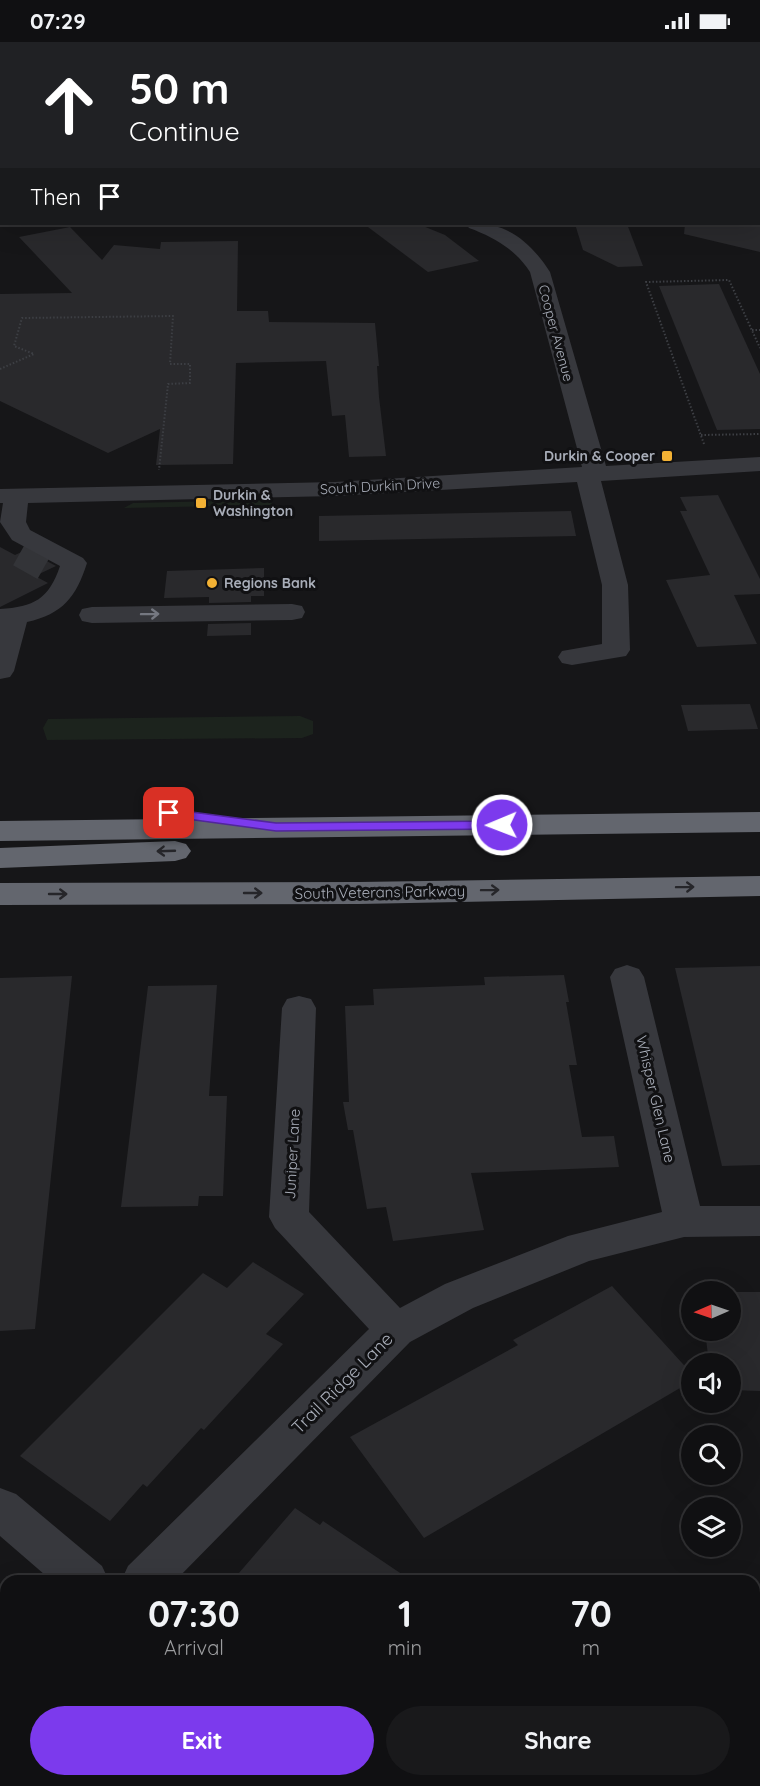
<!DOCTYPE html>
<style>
:root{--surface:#101012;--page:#19191b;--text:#f1f3f6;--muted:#9c9d9f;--line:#303032;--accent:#7c3aed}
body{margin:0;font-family:Quicksand,sans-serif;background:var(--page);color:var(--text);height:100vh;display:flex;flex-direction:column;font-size:22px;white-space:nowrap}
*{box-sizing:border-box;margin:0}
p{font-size:20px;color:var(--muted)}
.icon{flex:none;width:33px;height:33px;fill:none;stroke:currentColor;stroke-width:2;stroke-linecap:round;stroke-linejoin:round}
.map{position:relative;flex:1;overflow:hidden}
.drawer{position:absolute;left:0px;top:1533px;width:760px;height:212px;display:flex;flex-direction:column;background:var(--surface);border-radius:18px 18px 0 0;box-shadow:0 6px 24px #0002,0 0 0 2px var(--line)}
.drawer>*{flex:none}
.banner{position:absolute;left:0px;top:0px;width:760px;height:183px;box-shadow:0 6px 24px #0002,0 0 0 2px var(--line);background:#202124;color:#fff;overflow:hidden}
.needle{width:39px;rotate:268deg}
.controls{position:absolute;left:681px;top:1239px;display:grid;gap:12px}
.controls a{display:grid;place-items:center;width:60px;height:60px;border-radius:50%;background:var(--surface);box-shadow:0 6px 24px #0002,0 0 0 2px var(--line);font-size:30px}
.pin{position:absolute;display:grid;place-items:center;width:51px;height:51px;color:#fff;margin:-26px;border-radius:12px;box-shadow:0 3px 9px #0006}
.me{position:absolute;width:66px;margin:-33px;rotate:269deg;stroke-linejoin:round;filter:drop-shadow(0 0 4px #0008)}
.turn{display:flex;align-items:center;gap:21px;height:126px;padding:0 30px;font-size:27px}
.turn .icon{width:78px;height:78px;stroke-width:2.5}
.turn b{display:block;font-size:42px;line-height:51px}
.then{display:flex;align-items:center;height:57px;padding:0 30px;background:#0003;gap:12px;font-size:22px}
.eta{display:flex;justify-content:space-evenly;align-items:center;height:102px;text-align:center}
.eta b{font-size:36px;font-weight:700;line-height:42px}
.action{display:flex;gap:12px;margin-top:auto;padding:12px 30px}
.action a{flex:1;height:69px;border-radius:36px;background:var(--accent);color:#fff;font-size:24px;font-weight:700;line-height:69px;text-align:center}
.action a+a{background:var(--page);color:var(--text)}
.status{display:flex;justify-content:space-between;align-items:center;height:42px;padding:0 30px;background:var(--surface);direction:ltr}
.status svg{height:16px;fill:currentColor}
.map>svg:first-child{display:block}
.green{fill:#1c231d}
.building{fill:#29292c}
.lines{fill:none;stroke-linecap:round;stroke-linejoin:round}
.minor-tunnel{stroke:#333438;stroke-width:28;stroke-dasharray:28 14;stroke-linecap:butt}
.path{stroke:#3d3f44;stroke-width:2;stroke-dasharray:1.5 2;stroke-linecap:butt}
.minor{fill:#37383d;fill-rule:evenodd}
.highway{fill:#63666e;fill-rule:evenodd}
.oneway{stroke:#757881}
.oneway2{stroke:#26262a}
.route{fill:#7c3aed;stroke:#51269a;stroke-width:1.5}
.poi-dot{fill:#f2b134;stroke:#111113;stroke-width:2}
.labels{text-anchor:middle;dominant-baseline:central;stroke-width:6;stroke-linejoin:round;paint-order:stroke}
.far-street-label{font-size:14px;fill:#a8adb8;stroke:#111113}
.far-poi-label{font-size:14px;font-weight:bold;fill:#a8adb8;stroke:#111113;text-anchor:start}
.street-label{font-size:15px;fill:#a8adb8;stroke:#111113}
.near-street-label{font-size:18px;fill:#a8adb8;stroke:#111113}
</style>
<div class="status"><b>07:29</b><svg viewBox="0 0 49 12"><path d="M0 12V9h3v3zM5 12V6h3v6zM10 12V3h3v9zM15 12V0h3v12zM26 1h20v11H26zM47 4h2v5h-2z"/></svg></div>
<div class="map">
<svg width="760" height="1744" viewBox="0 0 760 1744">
<rect width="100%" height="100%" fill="#161618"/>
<g class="green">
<path d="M 268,458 L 274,463 L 124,466 L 133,461 Z"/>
<path d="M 300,674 L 313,679 L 313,692 L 302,696 L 47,698 L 43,686 L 48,677 Z"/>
</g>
<g class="building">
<path d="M 364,182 L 418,182 L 445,193 L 479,219 L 428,230 Z"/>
<path d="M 575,182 L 627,182 L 643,224 L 618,225 L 583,208 Z"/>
<path d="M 685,182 L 760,182 L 760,210 L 684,192 Z"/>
<path d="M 70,185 L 102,218 L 114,203 L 160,207 L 161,200 L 238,199 L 237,269 L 268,269 L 269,280 L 375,281 L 379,324 L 377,324 L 379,355 L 386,414 L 349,415 L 345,373 L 332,374 L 326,319 L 236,321 L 233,422 L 156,423 L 160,387 L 108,411 L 0,359 L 0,252 L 72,251 L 19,195 Z"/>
<path d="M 719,242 L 760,332 L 760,387 L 717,388 L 659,244 Z"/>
<path d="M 718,453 L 760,537 L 760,552 L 734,553 L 757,602 L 697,605 L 666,538 L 710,533 L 680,469 L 687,469 L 680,455 Z"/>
<path d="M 571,469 L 576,494 L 319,499 L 319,474 Z"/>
<path d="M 0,505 L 15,513 L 26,508 L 56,524 L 35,534 L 48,541 L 0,565 Z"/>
<path d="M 264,526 L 264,554 L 251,554 L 251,560 L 209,561 L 209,555 L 164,556 L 167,529 Z"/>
<path d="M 251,581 L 251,593 L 207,594 L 208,582 Z"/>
<path d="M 750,662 L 758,687 L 688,689 L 681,663 Z"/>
<path d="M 760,924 L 760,1123 L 722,1124 L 675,926 Z"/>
<path d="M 564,933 L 569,960 L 566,960 L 577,1023 L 569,1023 L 582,1095 L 614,1094 L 619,1125 L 471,1131 L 484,1188 L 393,1199 L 386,1165 L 367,1167 L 353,1088 L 348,1088 L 343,1060 L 349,1060 L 345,964 L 374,963 L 373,947 L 485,943 L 484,935 Z"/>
<path d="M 72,934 L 35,1287 L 0,1289 L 0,936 Z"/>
<path d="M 217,943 L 209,1054 L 227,1054 L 223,1154 L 199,1154 L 198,1164 L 121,1165 L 148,944 Z"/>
<path d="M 253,1220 L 304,1252 L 266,1292 L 283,1302 L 204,1388 L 201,1386 L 147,1445 L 143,1442 L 110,1479 L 20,1414 L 203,1231 L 227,1246 Z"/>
<path d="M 612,1244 L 692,1332 L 692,1339 L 424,1496 L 350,1395 L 518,1303 L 513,1298 Z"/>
<path d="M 730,1250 L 760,1250 L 760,1349 L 730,1348 L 730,1316 L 721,1322 L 709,1322 L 705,1288 L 730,1288 Z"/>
<path d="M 295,1466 L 320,1483 L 323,1479 L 412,1539 L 232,1539 Z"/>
</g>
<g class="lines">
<path class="minor-tunnel" d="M 20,511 L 50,528"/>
<g class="path">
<path d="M 752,288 L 760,288"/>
<path d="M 0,327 L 34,312 L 14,304 L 22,276 L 173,274 L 170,322 L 190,322 L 190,341 L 168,342 L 159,428"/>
<path d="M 701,393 L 760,392"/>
<path d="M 704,402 L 646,240 L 729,238 L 760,306"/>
</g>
<g class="minor">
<rect x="162" y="0" width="16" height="2"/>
<path d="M 728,0 L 753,0 L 727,2 Z"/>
<rect x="759" y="42" width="1" height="10"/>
<rect x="0" y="66" width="2" height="10"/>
<path d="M 759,161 L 760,162 L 760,174 L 759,173 Z"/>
<path d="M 466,182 C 505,178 530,199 550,230 L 606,424 L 760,415 L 760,429 L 601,439 L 628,543 L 630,608 L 626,614 L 572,623 L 562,621 L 558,615 L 562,609 L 602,602 L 602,543 L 577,440 L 335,454 L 28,461 L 26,480 L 30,488 L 83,516 L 87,521 C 76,555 63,572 27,580 L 14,629 L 10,635 L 0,637 L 0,567 C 34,565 49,557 60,524 L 12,498 L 0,480 L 3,461 L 0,461 L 0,447 L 335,440 L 582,425 L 530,230 C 516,208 494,195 469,186 Z"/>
<path d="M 292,562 L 302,564 L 305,570 L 302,576 L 292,578 L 92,581 L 82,579 L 79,573 L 82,567 L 92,565 Z"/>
<path d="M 627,923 L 639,927 L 644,935 L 700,1164 L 760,1164 L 760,1194 L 684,1195 L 589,1219 L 473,1266 L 410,1300 L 175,1539 L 121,1539 L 128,1524 L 369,1287 L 275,1186 L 269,1175 L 282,966 L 287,957 L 299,954 L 311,957 L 316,966 L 309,1170 L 400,1266 L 445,1242 L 568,1194 L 662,1170 L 610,935 L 615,927 Z"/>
<path d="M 0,1446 L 16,1452 L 102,1524 L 109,1539 L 52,1539 L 0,1494 Z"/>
<path d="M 305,1738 L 359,1738 L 361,1744 L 307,1744 Z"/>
</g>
<g class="highway">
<path d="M 760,770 L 760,790 L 0,799 L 0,779 Z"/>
<path d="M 175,799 L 186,802 L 191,809 L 186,816 L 175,819 L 0,826 L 0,806 Z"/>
<path d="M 760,834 L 760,854 L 359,862 L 0,863 L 0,841 L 359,840 Z"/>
</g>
</g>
<defs><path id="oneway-shaft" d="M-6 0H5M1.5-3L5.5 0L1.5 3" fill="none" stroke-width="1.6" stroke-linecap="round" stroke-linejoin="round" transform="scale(1.5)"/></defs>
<use class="oneway" href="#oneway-shaft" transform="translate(150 572) rotate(-1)"/>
<g class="oneway2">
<use href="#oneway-shaft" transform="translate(166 809) rotate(178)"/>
<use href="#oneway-shaft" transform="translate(685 845) rotate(-1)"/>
<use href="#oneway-shaft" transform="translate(490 848) rotate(-1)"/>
<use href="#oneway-shaft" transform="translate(253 851)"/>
<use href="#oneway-shaft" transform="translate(58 852)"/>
</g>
<path class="route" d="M 169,767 L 276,781 L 502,779 L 509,783 L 502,787 L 276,789 L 165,774 L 163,771 L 165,768 Z"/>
<g class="poi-dot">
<rect x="661" y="408" width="12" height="12" rx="3"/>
<rect x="195" y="455" width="12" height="12" rx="3"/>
<circle cx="212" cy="541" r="6"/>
</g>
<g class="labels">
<g class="far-street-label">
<text transform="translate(556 291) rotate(75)">Cooper Avenue</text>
<text transform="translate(380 444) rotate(-3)">South Durkin Drive</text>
</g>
<g class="far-poi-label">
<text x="655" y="414" text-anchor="end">Durkin &amp; Cooper</text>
<text x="213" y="453">Durkin &amp;<tspan x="213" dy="16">Washington</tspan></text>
<text x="224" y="541">Regions Bank</text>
</g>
<g class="street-label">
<text transform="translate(380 850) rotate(-1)">South Veterans Parkway</text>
<text transform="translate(656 1057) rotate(77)">Whisper Glen Lane</text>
<text transform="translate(292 1112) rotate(-87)">Juniper Lane</text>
</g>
<g class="near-street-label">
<text transform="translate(342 1341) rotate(-45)">Trail Ridge Lane</text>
</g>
</g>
</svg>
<div class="controls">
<a><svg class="needle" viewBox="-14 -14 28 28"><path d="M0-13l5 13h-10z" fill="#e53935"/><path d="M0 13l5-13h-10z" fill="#9c9d9f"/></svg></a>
<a><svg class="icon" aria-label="sound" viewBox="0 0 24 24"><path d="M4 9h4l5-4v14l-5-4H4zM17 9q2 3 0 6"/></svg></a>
<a><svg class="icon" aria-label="search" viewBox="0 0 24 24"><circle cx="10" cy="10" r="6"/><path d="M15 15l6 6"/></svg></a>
<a><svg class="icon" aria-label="layers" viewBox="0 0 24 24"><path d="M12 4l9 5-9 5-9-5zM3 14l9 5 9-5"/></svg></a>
</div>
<div class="pin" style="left:169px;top:771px;background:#d93025"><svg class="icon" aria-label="arrive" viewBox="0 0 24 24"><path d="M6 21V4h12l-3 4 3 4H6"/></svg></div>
<svg class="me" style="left:502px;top:783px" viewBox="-20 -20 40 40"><circle r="17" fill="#7c3aed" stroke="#fff" stroke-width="3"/><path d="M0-11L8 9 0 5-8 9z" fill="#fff"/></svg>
<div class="banner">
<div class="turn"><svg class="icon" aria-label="ahead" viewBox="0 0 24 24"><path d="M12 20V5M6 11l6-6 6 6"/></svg><div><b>50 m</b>Continue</div></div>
<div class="then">Then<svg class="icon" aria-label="arrive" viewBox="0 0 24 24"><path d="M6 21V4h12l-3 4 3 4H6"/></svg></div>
</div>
<section class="drawer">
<div class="eta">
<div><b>07:30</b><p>Arrival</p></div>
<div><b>1</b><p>min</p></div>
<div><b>70</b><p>m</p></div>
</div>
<div class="action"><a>Exit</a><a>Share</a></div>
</section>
</div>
